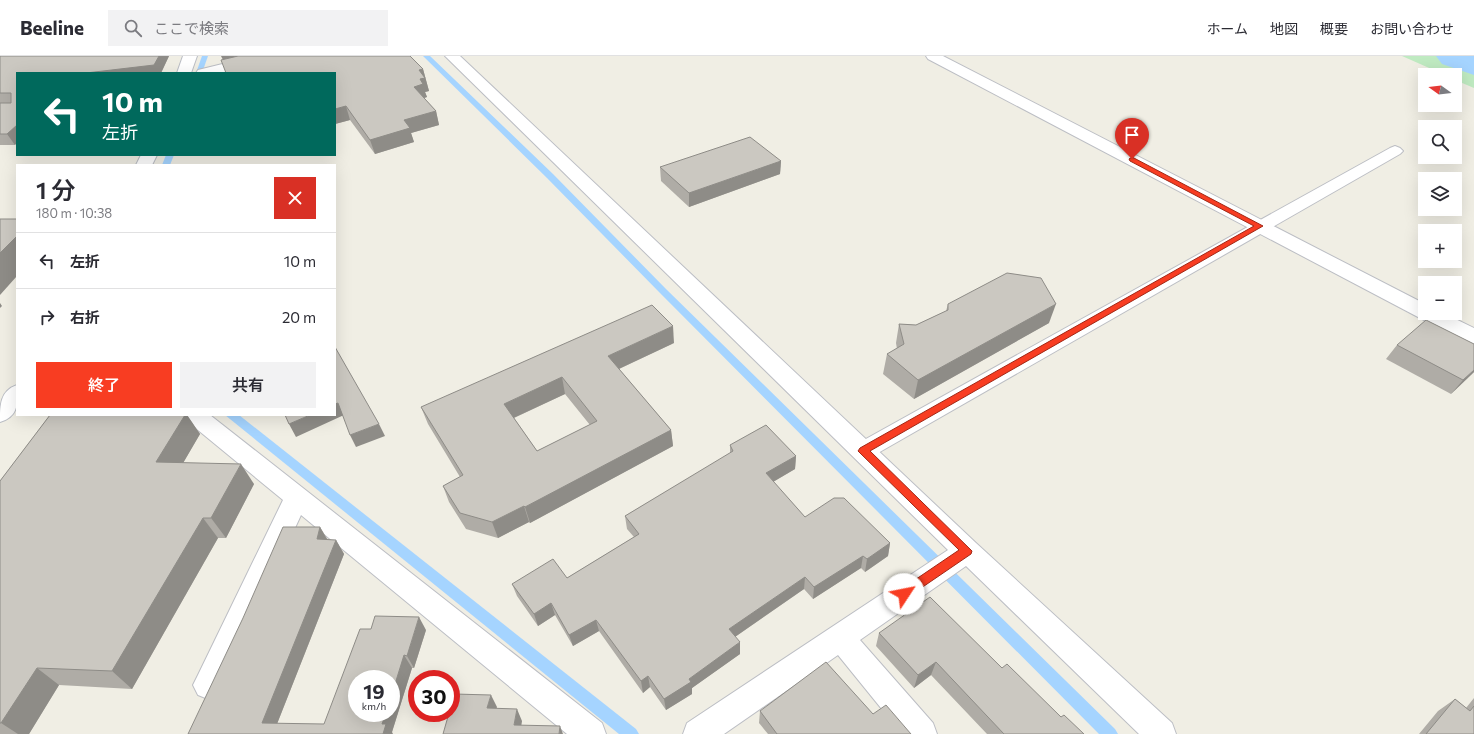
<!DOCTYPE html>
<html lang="ja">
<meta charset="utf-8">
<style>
:root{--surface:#fff;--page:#f2f2f3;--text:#2b2b33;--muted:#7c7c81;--line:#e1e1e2;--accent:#f83d22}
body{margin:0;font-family:Commissioner,"Noto Sans JP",sans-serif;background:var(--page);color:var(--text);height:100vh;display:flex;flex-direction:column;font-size:15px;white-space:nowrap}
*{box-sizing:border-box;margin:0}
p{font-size:13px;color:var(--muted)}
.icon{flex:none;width:22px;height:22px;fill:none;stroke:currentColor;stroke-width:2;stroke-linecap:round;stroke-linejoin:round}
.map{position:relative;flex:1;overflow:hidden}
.drawer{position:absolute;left:16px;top:108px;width:320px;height:252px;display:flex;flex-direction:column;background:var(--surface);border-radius:0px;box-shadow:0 4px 16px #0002}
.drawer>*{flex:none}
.banner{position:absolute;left:16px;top:16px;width:320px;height:84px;border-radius:0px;box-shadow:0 4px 16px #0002;background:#00695c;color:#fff;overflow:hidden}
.needle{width:26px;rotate:285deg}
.buttons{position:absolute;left:1418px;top:12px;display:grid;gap:8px}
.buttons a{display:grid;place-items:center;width:44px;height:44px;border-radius:0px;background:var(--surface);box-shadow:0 4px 16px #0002;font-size:20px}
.speed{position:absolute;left:348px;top:614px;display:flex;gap:8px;font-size:20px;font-weight:700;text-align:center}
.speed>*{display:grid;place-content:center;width:52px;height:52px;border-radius:50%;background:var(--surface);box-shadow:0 4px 16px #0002;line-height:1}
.speed small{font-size:10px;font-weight:400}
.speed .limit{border:6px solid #d22;background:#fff;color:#111}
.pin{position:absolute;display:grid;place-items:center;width:34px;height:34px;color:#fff;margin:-41px -17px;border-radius:50% 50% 50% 0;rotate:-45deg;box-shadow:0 0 4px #0007}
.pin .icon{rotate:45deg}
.me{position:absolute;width:44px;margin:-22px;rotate:56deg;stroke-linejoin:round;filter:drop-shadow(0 0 3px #0008)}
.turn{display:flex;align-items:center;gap:14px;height:84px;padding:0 20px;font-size:18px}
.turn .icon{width:52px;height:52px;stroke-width:2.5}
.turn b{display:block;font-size:28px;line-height:34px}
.round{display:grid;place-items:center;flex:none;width:42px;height:42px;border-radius:0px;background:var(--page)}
.summary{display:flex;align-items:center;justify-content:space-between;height:68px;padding:0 20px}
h1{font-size:24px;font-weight:600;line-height:30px}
.cta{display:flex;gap:8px;margin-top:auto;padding:8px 20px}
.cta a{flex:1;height:46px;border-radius:0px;background:var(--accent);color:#fff;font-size:16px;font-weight:600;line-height:46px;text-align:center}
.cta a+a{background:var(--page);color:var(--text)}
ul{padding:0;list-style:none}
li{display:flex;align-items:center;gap:12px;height:56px;padding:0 20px;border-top:1px solid var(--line)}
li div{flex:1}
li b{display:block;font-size:15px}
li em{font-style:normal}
header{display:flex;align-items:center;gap:24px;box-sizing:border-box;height:56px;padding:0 20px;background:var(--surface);border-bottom:1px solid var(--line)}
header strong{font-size:19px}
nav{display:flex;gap:22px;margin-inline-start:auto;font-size:14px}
.search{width:280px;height:36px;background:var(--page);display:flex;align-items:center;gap:10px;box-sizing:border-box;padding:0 14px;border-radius:0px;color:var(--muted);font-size:15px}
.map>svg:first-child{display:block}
.green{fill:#bfeac1}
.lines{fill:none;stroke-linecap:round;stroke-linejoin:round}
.stream{fill:#a5d4ff;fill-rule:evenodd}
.river{fill:#a5d4ff;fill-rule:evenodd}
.service-casing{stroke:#bcbec4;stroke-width:2}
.minor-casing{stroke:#bcbec4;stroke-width:2}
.secondary-casing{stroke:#babdc4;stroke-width:2}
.service{fill:#fff;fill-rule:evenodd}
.minor{fill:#fff;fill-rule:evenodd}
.secondary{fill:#fff;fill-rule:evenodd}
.wall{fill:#afaca6;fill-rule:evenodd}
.shaded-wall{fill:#8e8c87}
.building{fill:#cbc8c1;stroke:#8e8c87;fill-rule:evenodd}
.route{fill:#f83d22;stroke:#a12816}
</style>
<header>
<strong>Beeline</strong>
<div class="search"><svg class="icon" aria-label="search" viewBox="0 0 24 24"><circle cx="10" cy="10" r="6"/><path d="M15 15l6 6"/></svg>ここで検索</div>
<nav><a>ホーム</a><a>地図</a><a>概要</a><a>お問い合わせ</a></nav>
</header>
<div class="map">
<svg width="1474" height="678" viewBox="0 0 1474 678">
<rect width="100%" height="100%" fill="#f0eee4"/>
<path class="green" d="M 1402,0 L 1474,0 L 1474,32 L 1455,24 L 1455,19 L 1445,19 Z"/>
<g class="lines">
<g class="stream">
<path d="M 202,0 L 208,0 L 202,17 L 196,17 Z"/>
<path d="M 423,0 L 430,0 L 553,118 L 666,233 L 1115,673 L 1118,678 L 1099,678 L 660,237 L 547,122 Z"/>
<path d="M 166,99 L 174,99 L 170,109 L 162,109 Z"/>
<path d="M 225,359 L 239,359 L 636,673 L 639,678 L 619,678 Z"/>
</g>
<path class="river" d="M 1436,0 L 1474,0 L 1474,19 L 1442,8 Z"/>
<defs>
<path id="service" d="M 1395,90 L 1400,92 L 1403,95 L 1400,98 L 871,401 L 863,404 L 855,401 L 852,395 L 855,389 L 1390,92 Z"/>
<g id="minor">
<path d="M 255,0 L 279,0 L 277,3 L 220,17 L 196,17 L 198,14 Z"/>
<path d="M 445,0 L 460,0 L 976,487 L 1172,667 L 1176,678 L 1139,678 L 966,510 L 860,584 L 933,667 L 937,678 L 902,678 L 838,599 L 724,678 L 683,678 L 687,667 L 948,494 Z"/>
<path d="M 926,0 L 943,0 L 1425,248 L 1425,257 L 1443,257 L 1474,272 L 1474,288 L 1418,261 L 928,3 Z"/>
<path d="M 184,359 L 210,359 L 602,667 L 606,678 L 567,678 L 301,459 L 218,639 L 208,643 L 198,639 L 193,629 L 198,619 L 283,444 L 187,365 Z"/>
</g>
<g id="secondary">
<path d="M 183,0 L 197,0 L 191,17 L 177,17 Z"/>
<path d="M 141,99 L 157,99 L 152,109 L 136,109 Z"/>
<path d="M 17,329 C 17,346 20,360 0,366 C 0,349 0,335 17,329 Z"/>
</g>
</defs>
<use href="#service" class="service-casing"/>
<use href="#minor" class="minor-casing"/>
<use href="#secondary" class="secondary-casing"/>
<use href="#service" class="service"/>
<use href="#minor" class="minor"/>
<use href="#secondary" class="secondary"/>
</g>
<g class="wall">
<path d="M 0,0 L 169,0 L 161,17 L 17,17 L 15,89 L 0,89 Z"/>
<path d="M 423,13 L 429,35 L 425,36 L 427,41 L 424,42 L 436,55 L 439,69 L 411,77 L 414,86 L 375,98 L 350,64 L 335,68 L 335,17 Z"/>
<path d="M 781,105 L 780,118 L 689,151 L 661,125 L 660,111 Z"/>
<path d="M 948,248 L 1049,267 L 914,343 L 883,318 L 887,298 L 897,293 L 896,287 L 899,268 L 916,269 L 946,255 Z"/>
<path d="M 674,287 L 619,313 L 671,374 L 673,390 L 530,467 L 529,466 L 498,482 L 466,473 L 449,446 L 443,430 L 460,421 L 428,368 L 421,351 ZM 565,338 L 590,369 L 537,395 L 514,362 Z"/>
<path d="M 1397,289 L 1474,316 L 1451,338 L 1386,303 Z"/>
<path d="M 50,359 L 187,359 L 200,378 L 183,407 L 254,428 L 226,482 L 218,482 L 132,633 L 59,629 L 29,678 L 0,678 L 0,425 Z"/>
<path d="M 730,389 L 796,400 L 795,413 L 773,426 L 805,461 L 890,487 L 888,500 L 865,516 L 861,512 L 813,543 L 804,533 L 735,581 L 740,598 L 692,632 L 692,638 L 666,654 L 650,631 L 643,637 L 599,575 L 573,590 L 555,559 L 538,570 L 517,540 L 512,528 L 567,522 L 634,481 L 627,473 L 625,460 L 730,398 Z"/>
<path d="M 320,471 L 328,484 L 336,484 L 344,498 L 277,668 L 324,668 L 426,574 L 414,612 L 412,612 L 392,676 L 188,678 Z"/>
<path d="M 879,577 L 1002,612 L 1061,661 L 1084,678 L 987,678 L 931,619 L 914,632 L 876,590 Z"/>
<path d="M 1474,642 L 1474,678 L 1419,678 L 1438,655 L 1455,643 L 1466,652 Z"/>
<path d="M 760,655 L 873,658 L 911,678 L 768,678 L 759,667 Z"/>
</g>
<g class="shaded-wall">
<path d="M 159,0 L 169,0 L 161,17 L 86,17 Z"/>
<path d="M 221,0 L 249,0 L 224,6 Z"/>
<path d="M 423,13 L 429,35 L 425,36 L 427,41 L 418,44 L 414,31 L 420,23 L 419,14 Z"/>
<path d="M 346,50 L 350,64 L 335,68 L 335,53 Z"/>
<path d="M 436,55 L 439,69 L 411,77 L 414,86 L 375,98 L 370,84 L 404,64 Z"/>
<path d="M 17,69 L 17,87 L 15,89 L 7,78 Z"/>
<path d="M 781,105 L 780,118 L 689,151 L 689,137 Z"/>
<path d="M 17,180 L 17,220 L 0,239 L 0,197 Z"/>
<path d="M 0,247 L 2,250 L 0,252 Z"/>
<path d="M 1056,248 L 1049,267 L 914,343 L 918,324 Z"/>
<path d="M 673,270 L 674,287 L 610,317 L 608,300 Z"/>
<path d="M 1474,314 L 1474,316 L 1451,338 L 1463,324 Z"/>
<path d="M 562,321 L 565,338 L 509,364 L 504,348 Z"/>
<path d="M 338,347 L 344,359 L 296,381 L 289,368 L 310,359 L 335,359 L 335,348 Z"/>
<path d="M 185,359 L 187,359 L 200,378 L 172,426 L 156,406 Z"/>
<path d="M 379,368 L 385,380 L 356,391 L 350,379 Z"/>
<path d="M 671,374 L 673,390 L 530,467 L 525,451 Z"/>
<path d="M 796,400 L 795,413 L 766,430 L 766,417 Z"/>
<path d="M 241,408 L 254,428 L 226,482 L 211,462 Z"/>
<path d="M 524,450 L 529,466 L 498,482 L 492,466 Z"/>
<path d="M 203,462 L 218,482 L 132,633 L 112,615 Z"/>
<path d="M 320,471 L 328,485 L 317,483 Z"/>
<path d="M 336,484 L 344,498 L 273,678 L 262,667 Z"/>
<path d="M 890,487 L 888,500 L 865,516 L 867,503 Z"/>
<path d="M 863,500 L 861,512 L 813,543 L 814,531 Z"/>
<path d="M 805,521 L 804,533 L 729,585 L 729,573 Z"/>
<path d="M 551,547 L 555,559 L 538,570 L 534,558 Z"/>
<path d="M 419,561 L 426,574 L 414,612 L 407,600 Z"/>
<path d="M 596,564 L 599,575 L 573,590 L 569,579 Z"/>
<path d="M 740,586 L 740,598 L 692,632 L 692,638 L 666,654 L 664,643 L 689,623 Z"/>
<path d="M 404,599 L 412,612 L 392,676 L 393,678 L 383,678 L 382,668 L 386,657 L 391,657 L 391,641 Z"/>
<path d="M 936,606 L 931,619 L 914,632 L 918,619 Z"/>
<path d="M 37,612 L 59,629 L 29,678 L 18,678 L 1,667 Z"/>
<path d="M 648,620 L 650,631 L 643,637 L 641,625 Z"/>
<path d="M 491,639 L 497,651 L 493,664 L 487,652 Z"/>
<path d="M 517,653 L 522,665 L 520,678 L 514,669 Z"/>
<path d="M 560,670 L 563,678 L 559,678 Z"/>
</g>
<g class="building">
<path d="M 0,0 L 159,0 L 154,9 L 86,17 L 17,17 L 17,69 L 7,78 L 0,78 L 0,47 L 11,47 L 11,37 L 0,37 Z"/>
<path d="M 238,0 L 410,0 L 423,13 L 419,14 L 425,22 L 420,23 L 423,28 L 414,31 L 436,55 L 404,64 L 410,72 L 370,84 L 346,50 L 335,53 L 335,17 L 226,17 L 221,4 Z"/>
<path d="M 750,81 L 781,105 L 689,137 L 660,111 Z"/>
<path d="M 0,163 L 17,163 L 17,180 L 0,197 Z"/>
<path d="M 1007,217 L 1041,222 L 1056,248 L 918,324 L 887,298 L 904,288 L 899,268 L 916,269 L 948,254 L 948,248 Z"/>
<path d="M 652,249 L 673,270 L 608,300 L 671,374 L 525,451 L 524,450 L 492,466 L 460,457 L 443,430 L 463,419 L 421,351 ZM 562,321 L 597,365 L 537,395 L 504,348 Z"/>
<path d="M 1426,264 L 1474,288 L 1474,314 L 1463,324 L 1397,289 Z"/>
<path d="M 335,291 L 379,368 L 350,379 L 338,347 L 335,348 Z"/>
<path d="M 50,359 L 185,359 L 156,406 L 241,408 L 211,462 L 203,462 L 112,615 L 37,612 L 1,667 L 0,667 L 0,425 Z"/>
<path d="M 285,359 L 310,359 L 289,368 Z"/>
<path d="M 766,369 L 796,400 L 766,417 L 805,461 L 834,442 L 844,442 L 890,487 L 867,503 L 863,500 L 814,531 L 805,521 L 729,573 L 740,586 L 689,623 L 691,626 L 664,643 L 648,620 L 641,625 L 596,564 L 569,579 L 551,547 L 534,558 L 512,528 L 553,503 L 567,522 L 639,478 L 625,460 L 733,395 L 730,389 Z"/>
<path d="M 283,471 L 320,471 L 317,483 L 336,484 L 262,667 L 324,668 L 360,573 L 371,573 L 375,560 L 419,561 L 407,600 L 404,599 L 391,641 L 391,623 L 357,623 L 357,657 L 386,657 L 382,668 L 386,668 L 383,678 L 188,678 L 243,562 Z"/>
<path d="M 930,541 L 1002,612 L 1007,608 L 1061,661 L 1064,659 L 1084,678 L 1004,678 L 936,606 L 918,619 L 879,577 Z"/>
<path d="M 826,606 L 873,658 L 886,649 L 911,678 L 777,678 L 760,655 Z"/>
<path d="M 454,638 L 491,639 L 487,652 L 517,653 L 514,669 L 560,670 L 559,678 L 443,678 L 449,657 L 451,657 L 451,651 Z"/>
<path d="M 1455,643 L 1470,655 L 1474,650 L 1474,678 L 1426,678 Z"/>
</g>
<path class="route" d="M 1132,101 L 1263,170 L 870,395 L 972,495 L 971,498 L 908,541 L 904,542 L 900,541 L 899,538 L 900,534 L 959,494 L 860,397 L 858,395 L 860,392 L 1254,170 L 1130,105 L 1129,103 Z"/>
</svg>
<div class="buttons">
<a><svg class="needle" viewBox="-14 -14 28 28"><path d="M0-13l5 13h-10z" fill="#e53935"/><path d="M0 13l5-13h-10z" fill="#7c7c81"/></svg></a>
<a><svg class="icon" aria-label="search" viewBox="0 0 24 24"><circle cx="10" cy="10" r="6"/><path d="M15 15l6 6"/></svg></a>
<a><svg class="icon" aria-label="layers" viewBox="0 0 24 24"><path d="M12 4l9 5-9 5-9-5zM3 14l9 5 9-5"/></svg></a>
<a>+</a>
<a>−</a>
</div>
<div class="speed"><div>19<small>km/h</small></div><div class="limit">30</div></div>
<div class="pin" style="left:1132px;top:103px;background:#d93025"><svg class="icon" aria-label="arrive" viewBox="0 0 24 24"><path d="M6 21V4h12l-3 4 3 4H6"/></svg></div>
<svg class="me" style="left:904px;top:538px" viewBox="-20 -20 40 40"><circle r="19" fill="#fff"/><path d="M0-13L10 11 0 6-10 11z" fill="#f83d22"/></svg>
<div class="banner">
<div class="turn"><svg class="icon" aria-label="left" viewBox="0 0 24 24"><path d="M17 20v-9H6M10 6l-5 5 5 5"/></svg><div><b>10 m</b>左折</div></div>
</div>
<section class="drawer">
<div class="summary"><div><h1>1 分</h1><p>180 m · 10:38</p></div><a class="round" style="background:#d93025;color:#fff"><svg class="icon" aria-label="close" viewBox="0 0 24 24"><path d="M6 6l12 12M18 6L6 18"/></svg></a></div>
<ul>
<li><svg class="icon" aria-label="left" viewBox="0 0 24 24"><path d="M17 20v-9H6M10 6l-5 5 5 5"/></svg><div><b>左折</b></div><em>10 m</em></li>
<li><svg class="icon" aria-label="right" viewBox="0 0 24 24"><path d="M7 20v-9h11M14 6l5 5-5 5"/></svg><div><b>右折</b></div><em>20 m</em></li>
</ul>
<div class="cta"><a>終了</a><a>共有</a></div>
</section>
</div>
